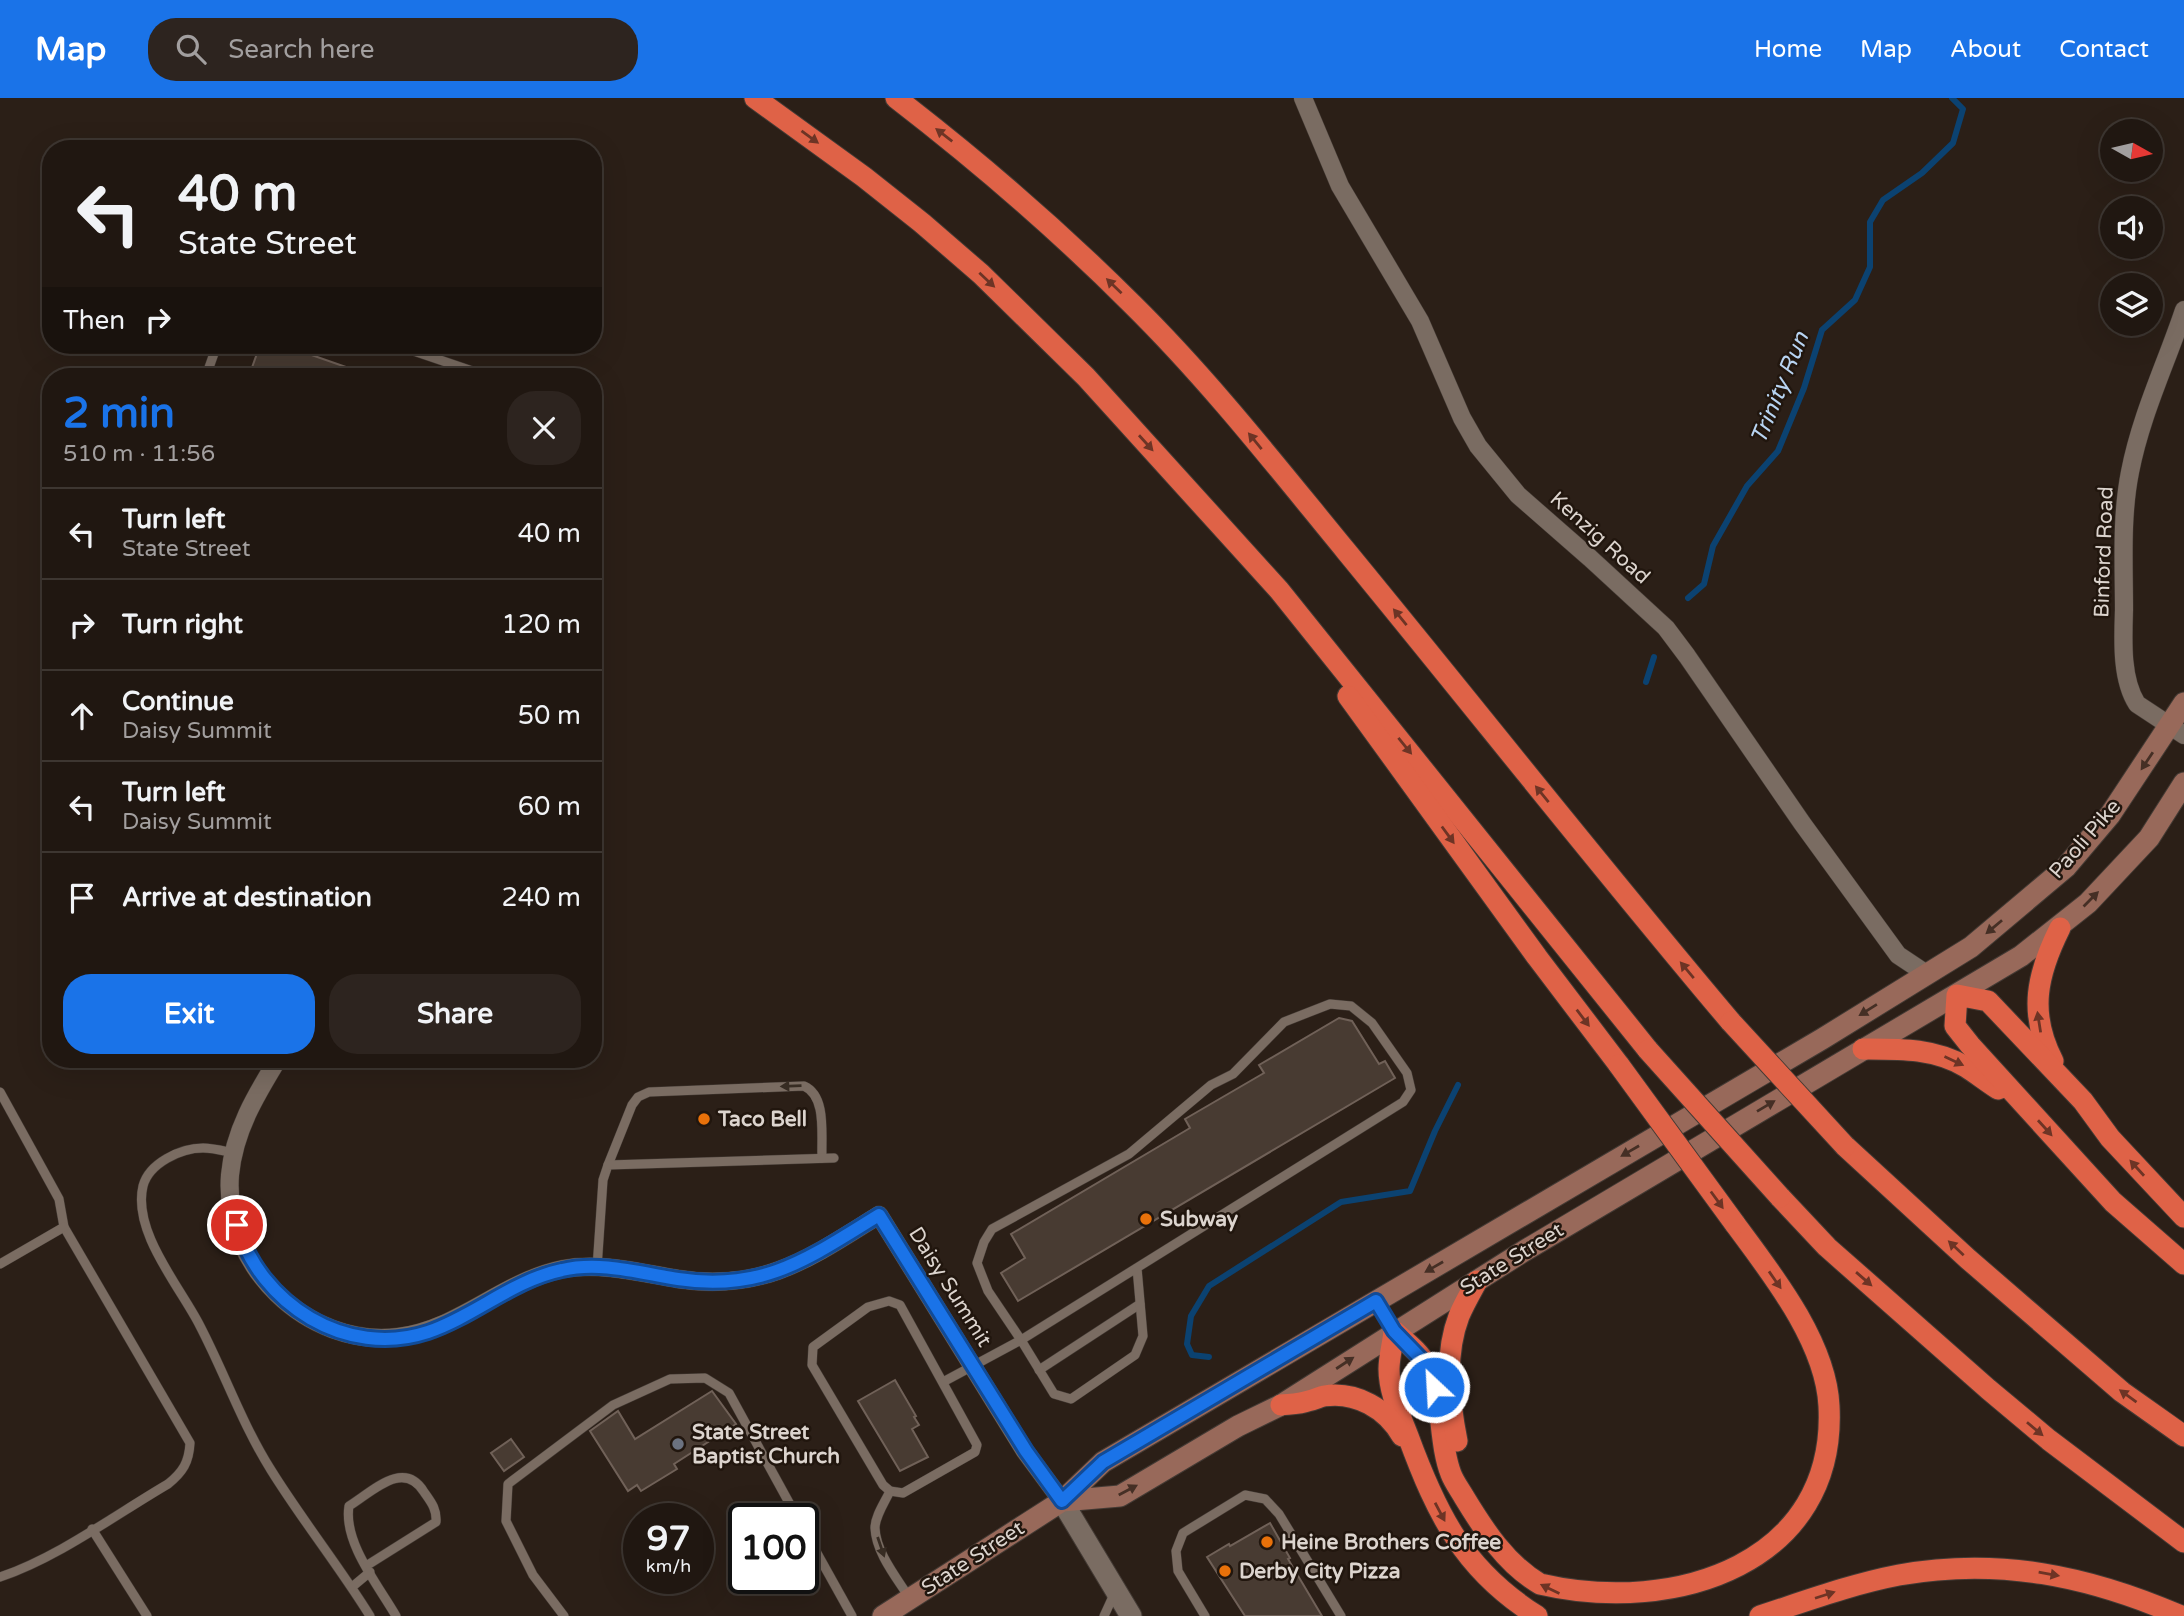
<!DOCTYPE html>
<meta charset="utf-8">
<style>
:root{--surface:#201711;--page:#2d241f;--text:#f1f3f6;--muted:#a29f9f;--line:#3d3631;--accent:#1a73e8}
body{margin:0;font-family:"Varela Round",sans-serif;background:var(--page);color:var(--text);height:100vh;display:flex;flex-direction:column;font-size:26px;white-space:nowrap}
*{box-sizing:border-box;margin:0}
p{font-size:23px;color:var(--muted)}
.icon{flex:none;width:38px;height:38px;fill:none;stroke:currentColor;stroke-width:2;stroke-linecap:round;stroke-linejoin:round}
.map{position:relative;flex:1;overflow:hidden}
.drawer{position:absolute;left:42px;top:270px;width:560px;height:700px;display:flex;flex-direction:column;background:var(--surface);border-radius:28px;box-shadow:0 7px 28px #0002,0 0 0 2px var(--line)}
.drawer>*{flex:none}
.guide{position:absolute;left:42px;top:42px;width:560px;height:214px;border-radius:28px;box-shadow:0 7px 28px #0002,0 0 0 2px var(--line);background:#201711;color:var(--text);overflow:hidden}
.needle{width:46px;rotate:98deg}
.buttons{position:absolute;left:2100px;top:21px;display:grid;gap:14px}
.buttons a{display:grid;place-items:center;width:63px;height:63px;border-radius:50%;background:var(--surface);box-shadow:0 7px 28px #0002,0 0 0 2px var(--line);font-size:35px}
.speed{position:absolute;left:623px;top:1405px;display:flex;gap:14px;font-size:35px;font-weight:700;text-align:center}
.speed>*{display:grid;place-content:center;width:91px;height:91px;border-radius:50%;background:var(--surface);box-shadow:0 7px 28px #0002,0 0 0 2px var(--line);line-height:1}
.speed small{font-size:18px;font-weight:400}
.speed .limit{border:4px solid #111;border-radius:10px;background:#fff;color:#111}
.pin{position:absolute;display:grid;place-items:center;width:60px;height:60px;color:#fff;margin:-30px;border:4px solid #fff;border-radius:50%;box-shadow:0 2px 7px #0007}
.me{position:absolute;width:77px;margin:-38px;rotate:335deg;stroke-linejoin:round;filter:drop-shadow(0 0 5px #0008)}
.turn{display:flex;align-items:center;gap:24px;height:147px;padding:0 21px;font-size:32px}
.turn .icon{width:91px;height:91px;stroke-width:2.5}
.turn b{display:block;font-size:49px;line-height:60px}
.then{display:flex;align-items:center;height:66px;padding:0 21px;background:#0003;gap:14px;font-size:26px}
.round{display:grid;place-items:center;flex:none;width:74px;height:74px;border-radius:28px;background:var(--page)}
.headline{display:flex;align-items:center;justify-content:space-between;height:119px;padding:0 21px}
h1{font-size:42px;font-weight:700;line-height:52px;color:var(--accent)}
.button{display:flex;gap:14px;margin-top:auto;padding:14px 21px}
.button a{flex:1;height:80px;border-radius:28px;background:var(--accent);color:#fff;font-size:28px;font-weight:700;line-height:80px;text-align:center}
.button a+a{background:var(--page);color:var(--text)}
ul{padding:0;list-style:none}
li{display:flex;align-items:center;gap:21px;height:91px;padding:0 21px;border-top:2px solid var(--line)}
li div{flex:1}
li b{display:block;font-size:26px}
li em{font-style:normal}
header{display:flex;align-items:center;gap:42px;box-sizing:border-box;height:98px;padding:0 35px;background:var(--accent);color:#fff}
header strong{font-size:33px}
nav{display:flex;gap:38px;margin-inline-start:auto;font-size:24px}
.search{width:490px;height:63px;background:var(--page);display:flex;align-items:center;gap:18px;box-sizing:border-box;padding:0 24px;border-radius:28px;color:var(--muted);font-size:26px}
.map>svg:first-child{display:block}
.lines{fill:none;stroke-linecap:round;stroke-linejoin:round}
.stream{stroke:#0b4271;stroke-width:6}
.building{fill:#483b32;stroke:#706158;stroke-width:2}
.service-casing{stroke:#433a34;stroke-width:10}
.minor-casing{stroke:#433a34;stroke-width:19}
.tertiary-casing{stroke:#433a34;stroke-width:23}
.secondary-casing{stroke:#433a34;stroke-width:23}
.motorway-casing{stroke:#433a34;stroke-width:23}
.service{stroke:#7a6c62;stroke-width:9}
.minor{stroke:#7a6c62;stroke-width:18}
.tertiary{stroke:#7a6c62;stroke-width:21}
.secondary{stroke:#98695a;stroke-width:21}
.motorway{stroke:#df6247;stroke-width:21}
.motorway-bridge-casing{stroke:#433a34;stroke-width:23;stroke-linecap:butt}
.motorway-bridge{stroke:#df6247;stroke-width:21}
.oneway{fill:#6d3425}
.oneway2{fill:#452f25}
.oneway3{fill:#372c23}
.route-casing{stroke:#114b97;stroke-width:18}
.route{stroke:#1a73e8;stroke-width:12}
.food-dot{fill:#e8710a;stroke:#21160e;stroke-width:2.5}
.worship-dot{fill:#6b7280;stroke:#21160e;stroke-width:2.5}
.labels{text-anchor:middle;dominant-baseline:central;stroke-width:5;stroke-linejoin:round;paint-order:stroke}
.street-label{font-size:21px;fill:#dcd4ce;stroke:#21160e}
.poi-label{font-size:21px;font-weight:bold;fill:#dcd4ce;stroke:#21160e;text-anchor:start}
.water-label{font-size:23px;font-style:italic;fill:#b8d4f2;stroke:#21160e}
</style>
<header>
<strong>Map</strong>
<div class="search"><svg class="icon" aria-label="search" viewBox="0 0 24 24"><circle cx="10" cy="10" r="6"/><path d="M15 15l6 6"/></svg>Search here</div>
<nav><a>Home</a><a>Map</a><a>About</a><a>Contact</a></nav>
</header>
<div class="map">
<svg width="2184" height="1518" viewBox="0 0 2184 1518">
<rect width="100%" height="100%" fill="#2b1f17"/>
<g class="lines">
<g class="stream">
<path d="M 1688,500 L 1704,486 L 1713,448 L 1747,388 L 1778,353 L 1804,290 L 1822,232 L 1855,202 L 1870,169 L 1870,124 L 1883,102 L 1922,75 L 1953,45 L 1963,11 L 1952,0"/>
<path d="M 1646,584 L 1654,559"/>
<path d="M 1209,1259 L 1192,1257 L 1187,1246 L 1191,1218 L 1209,1188 L 1341,1104 L 1410,1093 L 1435,1033 L 1458,987"/>
</g>
</g>
<g class="building">
<path d="M 260,247 L 283,247 L 366,276 L 366,278 L 249,278 Z"/>
<path d="M 1339,920 L 1352,923 L 1379,966 L 1385,963 L 1395,980 L 1018,1203 L 1001,1175 L 1025,1160 L 1011,1136 L 1190,1030 L 1185,1021 L 1264,975 L 1259,967 Z"/>
<path d="M 895,1282 L 916,1318 L 914,1319 L 919,1327 L 912,1331 L 928,1359 L 900,1373 L 858,1303 Z"/>
<path d="M 712,1293 L 736,1326 L 674,1366 L 677,1371 L 641,1393 L 637,1387 L 628,1393 L 590,1333 L 618,1313 L 635,1341 Z"/>
<path d="M 511,1341 L 524,1359 L 504,1373 L 491,1355 Z"/>
<path d="M 1270,1425 L 1290,1460 L 1288,1461 L 1322,1518 L 1245,1518 L 1207,1459 L 1229,1446 L 1230,1448 Z"/>
</g>
<g class="lines">
<defs>
<g id="service">
<path d="M 396,247 L 487,278"/>
<path d="M 206,278 L 217,247"/>
<path d="M 0,994 L 59,1101 L 64,1129 L 190,1345 C 189,1364 183,1374 168,1386 C 115,1417 57,1460 0,1479"/>
<path d="M 234,1055 C 224,1053 213,1050 203,1050 C 181,1050 149,1065 143,1088 C 132,1134 181,1190 200,1228 C 225,1276 242,1326 271,1372 C 302,1422 339,1468 370,1518"/>
<path d="M 608,1067 L 632,1007 L 638,999 L 649,994 L 804,988 C 827,998 821,1037 822,1060"/>
<path d="M 0,1166 L 64,1129"/>
<path d="M 597,1170 L 603,1082 L 608,1067 L 834,1060"/>
<path d="M 889,1203 L 900,1207 L 977,1347 L 975,1354 L 903,1395 L 890,1393 L 883,1387 L 812,1267 L 813,1249 L 868,1209 Z"/>
<path d="M 1039,1272 L 1140,1206"/>
<path d="M 943,1284 L 1021,1242 L 1403,1004 L 1411,992 L 1407,975 L 1372,925 L 1351,908 L 1330,906 L 1284,924 L 1233,976 L 1211,987 L 1129,1056 L 992,1131 L 984,1144 L 977,1165 L 988,1193 L 1021,1242 L 1054,1296 L 1071,1301 L 1135,1257 L 1143,1238 L 1137,1170"/>
<path d="M 890,1393 C 885,1404 875,1418 875,1430 C 876,1455 897,1480 910,1501"/>
<path d="M 803,1430 L 852,1518"/>
<path d="M 92,1431 L 147,1518"/>
<path d="M 366,1468 L 436,1424 C 437,1411 431,1404 424,1394 C 404,1361 373,1393 349,1408 C 343,1444 378,1487 396,1518"/>
<path d="M 352,1489 L 370,1474"/>
<path d="M 564,1518 L 533,1477 L 506,1423 L 508,1386 L 613,1307 L 670,1281 L 705,1280 L 729,1295 L 798,1421"/>
<path d="M 1104,1518 L 1115,1494"/>
<path d="M 1205,1518 L 1178,1473 L 1176,1453 L 1183,1435 L 1245,1397 L 1265,1401 L 1279,1416 L 1341,1518"/>
</g>
<g id="minor">
<path d="M 1303,0 L 1340,88 L 1420,223 L 1462,320 L 1478,348 L 1518,397 L 1590,460 L 1666,530 L 1687,558 L 1802,725 L 1898,857 L 1925,875"/>
<path d="M 2184,212 C 2166,266 2141,317 2130,374 C 2121,419 2124,467 2124,512 C 2123,542 2121,581 2137,606 L 2184,637"/>
<path d="M 278,961 C 256,997 234,1033 230,1077 C 223,1167 307,1250 398,1239 C 459,1232 503,1183 563,1171 C 601,1164 641,1175 678,1181 C 764,1194 810,1160 879,1117 L 1025,1353 L 1062,1403"/>
</g>
<path id="tertiary" d="M 1062,1403 L 1131,1518"/>
<g id="secondary">
<path d="M 1062,1403 L 1120,1398 L 1238,1328 L 1281,1307 L 1524,1153 L 2021,858 L 2088,805 L 2149,740 L 2184,685"/>
<path d="M 883,1518 L 1062,1403 L 1103,1364 L 1822,941 L 1971,849 L 2066,769 L 2110,717 L 2184,605"/>
</g>
<g id="motorway">
<path d="M 755,0 L 864,79 L 922,125 L 981,176 L 1086,279 L 1279,492 L 1648,952"/>
<path d="M 896,0 C 979,64 1058,132 1132,206 C 1210,283 1277,369 1346,453 C 1475,610 1600,769 1731,924"/>
<path d="M 1348,598 L 1537,859 L 1619,967"/>
<path d="M 1863,951 C 1899,951 1934,950 1966,969 C 1977,976 1987,984 1998,991"/>
<path d="M 2053,963 C 2028,915 2037,876 2060,830"/>
<path d="M 1845,1048 L 1968,1161 L 2122,1294 L 2184,1338"/>
<path d="M 1780,1099 L 1827,1149 L 1988,1291 L 2049,1342 L 2184,1444"/>
<path d="M 2184,1119 L 2110,1040 L 2083,1003 L 1988,903 L 1957,897 L 1955,928 L 1970,947 L 2113,1104 L 2184,1166"/>
<path d="M 1394,1233 C 1405,1243 1420,1254 1427,1268 C 1444,1298 1438,1343 1451,1376 C 1454,1384 1460,1392 1464,1399 C 1484,1432 1506,1466 1540,1486 C 1677,1518 1837,1464 1829,1308 C 1826,1244 1772,1176 1735,1126"/>
<path d="M 1394,1233 C 1393,1245 1389,1259 1389,1271 C 1389,1294 1400,1317 1408,1338 C 1437,1417 1464,1472 1537,1518"/>
<path d="M 1281,1307 C 1290,1306 1300,1306 1308,1303 C 1314,1302 1319,1299 1324,1298 C 1356,1293 1387,1311 1402,1338"/>
<path d="M 1457,1343 C 1449,1303 1444,1257 1459,1218 C 1464,1206 1471,1194 1477,1183"/>
<path d="M 1760,1518 C 1806,1503 1852,1486 1899,1477 C 1999,1459 2089,1478 2181,1518"/>
</g>
</defs>
<use href="#service" class="service-casing"/>
<use href="#minor" class="minor-casing"/>
<use href="#tertiary" class="tertiary-casing"/>
<use href="#secondary" class="secondary-casing"/>
<use href="#motorway" class="motorway-casing"/>
<use href="#service" class="service"/>
<use href="#minor" class="minor"/>
<use href="#tertiary" class="tertiary"/>
<use href="#secondary" class="secondary"/>
<use href="#motorway" class="motorway"/>
<defs>
<g id="motorway-bridge">
<path d="M 1731,924 L 1845,1048"/>
<path d="M 1648,952 L 1780,1099"/>
<path d="M 1619,967 L 1735,1126"/>
</g>
</defs>
<use href="#motorway-bridge" class="motorway-bridge-casing"/>
<use href="#motorway-bridge" class="motorway-bridge"/>
</g>
<defs><path id="oneway-solid" d="M-6-.8H1V-3.2L6.5 0L1 3.2V.8H-6Z" transform="scale(1.75)"/></defs>
<g class="oneway">
<use href="#oneway-solid" transform="translate(944 37) rotate(-142)"/>
<use href="#oneway-solid" transform="translate(810 39) rotate(36)"/>
<use href="#oneway-solid" transform="translate(987 182) rotate(43)"/>
<use href="#oneway-solid" transform="translate(1114 188) rotate(-136)"/>
<use href="#oneway-solid" transform="translate(1255 343) rotate(-129)"/>
<use href="#oneway-solid" transform="translate(1146 345) rotate(48)"/>
<use href="#oneway-solid" transform="translate(1400 519) rotate(-129)"/>
<use href="#oneway-solid" transform="translate(1405 648) rotate(51)"/>
<use href="#oneway-solid" transform="translate(1542 696) rotate(-129)"/>
<use href="#oneway-solid" transform="translate(1448 737) rotate(54)"/>
<use href="#oneway-solid" transform="translate(1687 872) rotate(-130)"/>
<use href="#oneway-solid" transform="translate(1583 920) rotate(53)"/>
<use href="#oneway-solid" transform="translate(2039 924) rotate(-99)"/>
<use href="#oneway-solid" transform="translate(1954 963) rotate(25)"/>
<use href="#oneway-solid" transform="translate(2045 1030) rotate(48)"/>
<use href="#oneway-solid" transform="translate(2137 1070) rotate(-132)"/>
<use href="#oneway-solid" transform="translate(1717 1102) rotate(54)"/>
<use href="#oneway-solid" transform="translate(1956 1150) rotate(-137)"/>
<use href="#oneway-solid" transform="translate(1864 1181) rotate(41)"/>
<use href="#oneway-solid" transform="translate(1775 1182) rotate(55)"/>
<use href="#oneway-solid" transform="translate(2128 1298) rotate(-144)"/>
<use href="#oneway-solid" transform="translate(2035 1331) rotate(40)"/>
<use href="#oneway-solid" transform="translate(1440 1414) rotate(62)"/>
<use href="#oneway-solid" transform="translate(2049 1476) rotate(10)"/>
<use href="#oneway-solid" transform="translate(1550 1491) rotate(-154)"/>
<use href="#oneway-solid" transform="translate(1825 1497) rotate(-18)"/>
</g>
<g class="oneway2">
<use href="#oneway-solid" transform="translate(2147 663) rotate(124)"/>
<use href="#oneway-solid" transform="translate(2091 801) rotate(-45)"/>
<use href="#oneway-solid" transform="translate(1994 829) rotate(140)"/>
<use href="#oneway-solid" transform="translate(1868 912) rotate(148)"/>
<use href="#oneway-solid" transform="translate(1766 1008) rotate(-31)"/>
<use href="#oneway-solid" transform="translate(1630 1053) rotate(150)"/>
<use href="#oneway-solid" transform="translate(1434 1169) rotate(150)"/>
<use href="#oneway-solid" transform="translate(1345 1265) rotate(-33)"/>
<use href="#oneway-solid" transform="translate(1128 1392) rotate(-28)"/>
</g>
<g class="oneway3">
<use href="#oneway-solid" transform="translate(791 988) rotate(178)"/>
<use href="#oneway-solid" transform="translate(881 1449) rotate(71)"/>
</g>
<g class="lines">
<defs>
<path id="route" d="M 237,1127 C 260,1206 346,1261 428,1234 C 475,1218 513,1182 562,1172 C 600,1163 640,1175 678,1181 C 764,1194 809,1160 879,1117 L 1026,1353 L 1062,1403 L 1103,1364 L 1376,1203 L 1394,1233 L 1427,1267 L 1434,1289"/>
</defs>
<use href="#route" class="route-casing"/>
<use href="#route" class="route"/>
</g>
<g class="food-dot">
<circle cx="704" cy="1021" r="7"/>
<circle cx="1146" cy="1121" r="7"/>
<circle cx="1267" cy="1444" r="7"/>
<circle cx="1225" cy="1473" r="7"/>
</g>
<circle class="worship-dot" cx="678" cy="1346" r="7"/>
<g class="labels">
<g class="street-label">
<text transform="translate(1600 440) rotate(42)">Kenzig Road</text>
<text transform="translate(2104 454) rotate(-88)">Binford Road</text>
<text transform="translate(2085 741) rotate(-49)">Paoli Pike</text>
<text transform="translate(1512 1161) rotate(-32)">State Street</text>
<text transform="translate(950 1189) rotate(58)">Daisy Summit</text>
<text transform="translate(973 1460) rotate(-33)">State Street</text>
</g>
<g class="poi-label">
<text x="718" y="1021">Taco Bell</text>
<text x="1160" y="1121">Subway</text>
<text x="692" y="1334">State Street<tspan x="692" dy="24">Baptist Church</tspan></text>
<text x="1281" y="1444">Heine Brothers Coffee</text>
<text x="1239" y="1473">Derby City Pizza</text>
</g>
<g class="water-label">
<text transform="translate(1780 290) rotate(-68)">Trinity Run</text>
</g>
</g>
</svg>
<div class="buttons">
<a><svg class="needle" viewBox="-14 -14 28 28"><path d="M0-13l5 13h-10z" fill="#e53935"/><path d="M0 13l5-13h-10z" fill="#a29f9f"/></svg></a>
<a><svg class="icon" aria-label="sound" viewBox="0 0 24 24"><path d="M4 9h4l5-4v14l-5-4H4zM17 9q2 3 0 6"/></svg></a>
<a><svg class="icon" aria-label="layers" viewBox="0 0 24 24"><path d="M12 4l9 5-9 5-9-5zM3 14l9 5 9-5"/></svg></a>
</div>
<div class="speed"><div>97<small>km/h</small></div><div class="limit">100</div></div>
<div class="pin" style="left:237px;top:1127px;background:#d93025"><svg class="icon" aria-label="arrive" viewBox="0 0 24 24"><path d="M6 21V4h12l-3 4 3 4H6"/></svg></div>
<svg class="me" style="left:1434px;top:1289px" viewBox="-20 -20 40 40"><circle r="17" fill="#1a73e8" stroke="#fff" stroke-width="3"/><path d="M0-11L8 9 0 5-8 9z" fill="#fff"/></svg>
<div class="guide">
<div class="turn"><svg class="icon" aria-label="left" viewBox="0 0 24 24"><path d="M17 20v-9H6M10 6l-5 5 5 5"/></svg><div><b>40 m</b>State Street</div></div>
<div class="then">Then<svg class="icon" aria-label="right" viewBox="0 0 24 24"><path d="M7 20v-9h11M14 6l5 5-5 5"/></svg></div>
</div>
<section class="drawer">
<div class="headline"><div><h1>2 min</h1><p>510 m · 11:56</p></div><a class="round"><svg class="icon" aria-label="close" viewBox="0 0 24 24"><path d="M6 6l12 12M18 6L6 18"/></svg></a></div>
<ul>
<li><svg class="icon" aria-label="left" viewBox="0 0 24 24"><path d="M17 20v-9H6M10 6l-5 5 5 5"/></svg><div><b>Turn left</b><p>State Street</p></div><em>40 m</em></li>
<li><svg class="icon" aria-label="right" viewBox="0 0 24 24"><path d="M7 20v-9h11M14 6l5 5-5 5"/></svg><div><b>Turn right</b></div><em>120 m</em></li>
<li><svg class="icon" aria-label="ahead" viewBox="0 0 24 24"><path d="M12 20V5M6 11l6-6 6 6"/></svg><div><b>Continue</b><p>Daisy Summit</p></div><em>50 m</em></li>
<li><svg class="icon" aria-label="left" viewBox="0 0 24 24"><path d="M17 20v-9H6M10 6l-5 5 5 5"/></svg><div><b>Turn left</b><p>Daisy Summit</p></div><em>60 m</em></li>
<li><svg class="icon" aria-label="arrive" viewBox="0 0 24 24"><path d="M6 21V4h12l-3 4 3 4H6"/></svg><div><b>Arrive at destination</b></div><em>240 m</em></li>
</ul>
<div class="button"><a>Exit</a><a>Share</a></div>
</section>
</div>
